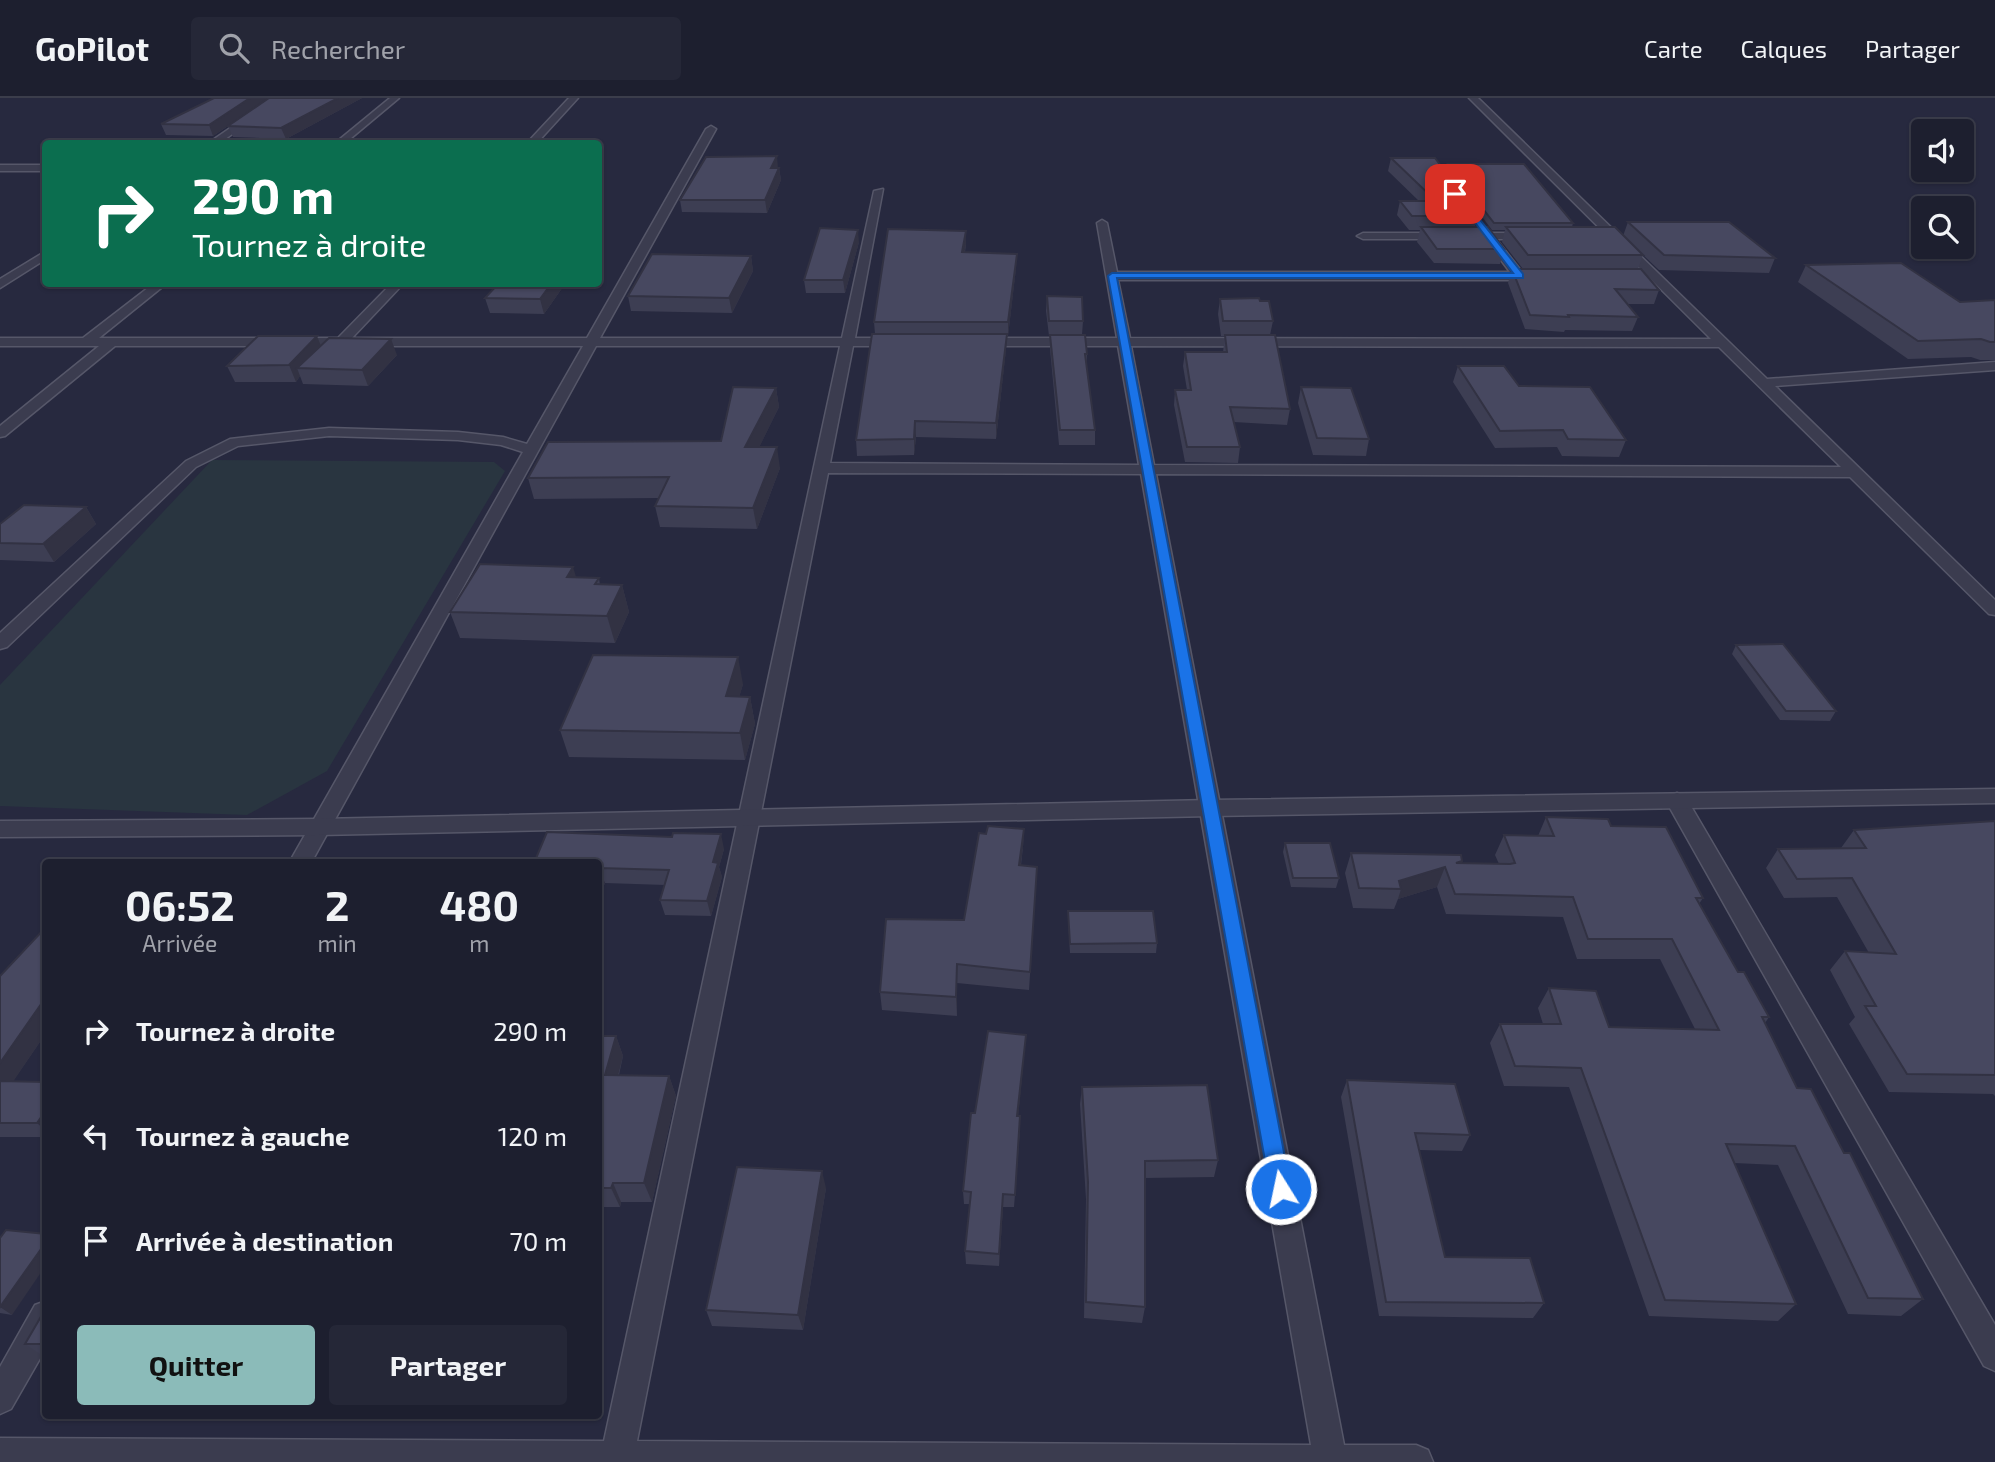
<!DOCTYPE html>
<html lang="fr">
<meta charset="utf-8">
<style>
:root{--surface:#1d1f2f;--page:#252737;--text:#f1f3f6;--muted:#a0a2aa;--line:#3b3d4b;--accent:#8bbbb9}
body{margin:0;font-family:"Exo 2",sans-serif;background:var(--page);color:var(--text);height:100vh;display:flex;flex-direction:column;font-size:26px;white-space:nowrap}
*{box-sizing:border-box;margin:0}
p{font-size:23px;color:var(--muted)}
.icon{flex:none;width:38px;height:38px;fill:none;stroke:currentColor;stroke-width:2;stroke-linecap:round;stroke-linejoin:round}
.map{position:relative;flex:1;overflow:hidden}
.details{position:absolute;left:42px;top:761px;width:560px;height:560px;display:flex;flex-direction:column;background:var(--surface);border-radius:7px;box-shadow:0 2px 5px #0004,0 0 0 2px var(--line)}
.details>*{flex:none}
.hud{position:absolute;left:42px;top:42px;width:560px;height:147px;border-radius:7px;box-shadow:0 2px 5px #0004,0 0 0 2px var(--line);background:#0b6e4f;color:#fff;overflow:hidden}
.fabs{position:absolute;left:1911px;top:21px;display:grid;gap:14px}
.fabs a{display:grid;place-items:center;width:63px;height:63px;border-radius:7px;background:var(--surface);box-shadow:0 2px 5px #0004,0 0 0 2px var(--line);font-size:35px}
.pin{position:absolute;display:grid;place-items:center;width:60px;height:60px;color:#fff;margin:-30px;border-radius:14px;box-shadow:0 4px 10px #0006}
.me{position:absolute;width:77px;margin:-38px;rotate:350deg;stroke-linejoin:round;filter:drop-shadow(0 0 5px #0008)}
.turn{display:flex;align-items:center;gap:24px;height:147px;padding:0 35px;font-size:32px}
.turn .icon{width:91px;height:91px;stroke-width:2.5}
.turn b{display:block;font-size:49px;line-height:60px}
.eta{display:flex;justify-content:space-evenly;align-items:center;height:119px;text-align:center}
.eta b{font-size:42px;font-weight:700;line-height:49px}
.button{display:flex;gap:14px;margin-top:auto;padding:14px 35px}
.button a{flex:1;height:80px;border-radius:7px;background:var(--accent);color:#111;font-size:28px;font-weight:700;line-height:80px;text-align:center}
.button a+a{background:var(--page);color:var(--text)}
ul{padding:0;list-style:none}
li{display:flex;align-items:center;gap:21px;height:105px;padding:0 35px}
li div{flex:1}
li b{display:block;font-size:26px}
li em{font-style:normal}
header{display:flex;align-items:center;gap:42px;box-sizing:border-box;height:98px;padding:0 35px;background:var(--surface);border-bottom:2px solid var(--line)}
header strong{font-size:33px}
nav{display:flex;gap:38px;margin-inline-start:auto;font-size:24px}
.search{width:490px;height:63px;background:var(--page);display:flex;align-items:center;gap:18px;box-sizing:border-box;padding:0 24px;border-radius:7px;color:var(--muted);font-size:26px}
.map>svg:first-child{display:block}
.green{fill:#293540}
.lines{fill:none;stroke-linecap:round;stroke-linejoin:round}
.minor-casing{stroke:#565769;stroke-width:3}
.tertiary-casing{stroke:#565769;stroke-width:3}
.minor{fill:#3b3c4f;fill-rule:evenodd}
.tertiary{fill:#3b3c4f;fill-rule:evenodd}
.wall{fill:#3d3e53}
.shaded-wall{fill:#323243}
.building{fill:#474860;stroke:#323243;stroke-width:2}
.route{fill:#1a73e8;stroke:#114b97;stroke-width:2}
</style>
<header>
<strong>GoPilot</strong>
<div class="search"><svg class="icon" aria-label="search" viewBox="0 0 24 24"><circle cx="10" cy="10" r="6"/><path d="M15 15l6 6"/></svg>Rechercher</div>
<nav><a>Carte</a><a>Calques</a><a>Partager</a></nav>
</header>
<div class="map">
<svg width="1995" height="1364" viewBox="0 0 1995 1364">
<rect width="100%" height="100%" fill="#27293f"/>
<path class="green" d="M 212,362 L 494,364 L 505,373 L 327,673 L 247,717 L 0,708 L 0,587 Z"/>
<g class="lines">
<defs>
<g id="minor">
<path d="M 274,0 L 284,0 L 218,46 L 207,46 Z"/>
<path d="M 390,0 L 399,0 L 344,46 L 334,46 Z"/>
<path d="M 569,0 L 578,0 L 536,46 L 526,46 Z"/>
<path d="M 1469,0 L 1478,0 L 1767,281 L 1995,264 L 1995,272 L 1775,288 L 1995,502 L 1995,517 L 1989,516 L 1850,379 L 1156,376 L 1344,1347 L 1416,1347 L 1428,1352 L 1433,1364 L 0,1364 L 0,1340 L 604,1343 L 840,248 L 596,248 L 311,765 L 289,765 L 523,354 L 501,347 L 458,342 L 329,338 L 238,348 L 196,369 L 7,549 L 0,551 L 0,535 L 186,363 L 230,341 L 329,330 L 458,334 L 503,339 L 527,346 L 583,248 L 115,248 L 5,338 L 0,339 L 0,328 L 99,248 L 0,248 L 0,240 L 83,240 L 153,186 L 166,186 L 99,240 L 338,240 L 391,186 L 403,186 L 352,240 L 587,240 L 706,31 L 711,28 L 716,31 L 600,240 L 842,240 L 874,93 L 883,91 L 855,240 L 898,240 L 905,244 L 898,248 L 853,248 L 830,365 L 1139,367 L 1118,248 L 979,248 L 972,244 L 979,240 L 1117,240 L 1097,125 L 1102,122 L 1107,125 L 1117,174 L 1510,174 L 1485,141 L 1363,141 L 1357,138 L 1363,135 L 1480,135 L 1485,131 L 1491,135 L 1532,135 L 1538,138 L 1532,141 L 1496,141 L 1522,174 L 1541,175 L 1543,178 L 1537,182 L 1118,182 L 1130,240 L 1711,241 ZM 1131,248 L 1719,249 L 1841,369 L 1154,367 ZM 828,375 L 1141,376 L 1311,1347 L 637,1343 Z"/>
<rect x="0" y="67" width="46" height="6"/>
<path d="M 46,153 L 46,161 L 0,190 L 0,181 Z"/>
<path d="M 1677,695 L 1685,698 L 1995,1227 L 1995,1273 L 1984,1268 L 1666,703 L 1669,698 Z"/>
<path d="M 46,1203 L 46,1250 L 11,1311 L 0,1316 L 0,1269 L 35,1207 Z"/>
</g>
<path id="tertiary" d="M 1995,691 L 1995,705 L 1211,718 L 319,737 L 0,739 L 0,723 L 319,721 L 1211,702 Z"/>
</defs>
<use href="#minor" class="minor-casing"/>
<use href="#tertiary" class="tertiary-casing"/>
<use href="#minor" class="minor"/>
<use href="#tertiary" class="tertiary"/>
</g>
<g class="wall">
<path d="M 214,0 L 362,0 L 286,41 L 233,39 L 228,28 L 213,38 L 166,37 L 161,26 Z"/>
<path d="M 1391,60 L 1478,118 L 1475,129 L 1504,151 L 1500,166 L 1434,165 L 1417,144 L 1420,132 L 1409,132 L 1397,117 L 1400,103 L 1419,103 L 1388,73 Z"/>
<path d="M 1448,66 L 1573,125 L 1572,129 L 1643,157 L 1638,171 L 1659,192 L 1654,206 L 1627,206 L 1638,219 L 1632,233 L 1565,232 L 1564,234 L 1525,231 L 1508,185 L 1512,171 L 1523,171 L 1502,144 L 1505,132 L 1492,132 L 1447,72 Z"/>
<path d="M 779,70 L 781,82 L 767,115 L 682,114 L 680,102 Z"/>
<path d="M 1628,124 L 1775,160 L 1769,175 L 1659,172 L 1623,138 Z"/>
<path d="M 966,133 L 966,146 L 965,154 L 1016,170 L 1008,238 L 1007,238 L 1006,251 L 996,341 L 916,339 L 914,357 L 857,358 L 856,342 L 875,236 L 874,224 Z"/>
<path d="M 859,144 L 845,195 L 806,195 L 804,182 Z"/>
<path d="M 751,158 L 753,173 L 732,215 L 631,213 L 628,198 Z"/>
<path d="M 1806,167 L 1960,204 L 1995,202 L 1995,262 L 1980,262 L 1971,259 L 1908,261 L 1798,184 Z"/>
<path d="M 409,186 L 565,186 L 544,216 L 490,215 L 485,200 L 494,190 L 409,188 Z"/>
<path d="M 1047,198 L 1083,223 L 1082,237 L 1087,256 L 1087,269 L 1095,332 L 1095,347 L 1059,347 L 1050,251 L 1050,238 L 1049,238 L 1046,213 Z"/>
<path d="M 1220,201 L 1260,203 L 1273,223 L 1270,237 L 1290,311 L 1287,327 L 1234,324 L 1240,349 L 1238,365 L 1185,364 L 1174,307 L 1175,292 L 1187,292 L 1183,268 L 1185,254 L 1223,254 L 1225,238 L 1221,238 L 1218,216 Z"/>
<path d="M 321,248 L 397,257 L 368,288 L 303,286 L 300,278 L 296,284 L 235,284 L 227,268 Z"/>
<path d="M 1458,268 L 1626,342 L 1619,359 L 1562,358 L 1557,349 L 1495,350 L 1453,284 Z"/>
<path d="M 1301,289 L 1369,341 L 1366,358 L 1313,357 L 1298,305 Z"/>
<path d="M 776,290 L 779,309 L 759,349 L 780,370 L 757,431 L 660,429 L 655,408 L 659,400 L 534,401 L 528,380 L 721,343 Z"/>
<path d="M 86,409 L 96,426 L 54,464 L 0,462 L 0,426 Z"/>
<path d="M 576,479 L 599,480 L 600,487 L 622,487 L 629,514 L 615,545 L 460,540 L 450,514 Z"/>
<path d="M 1736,547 L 1836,613 L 1830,623 L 1780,622 L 1732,556 Z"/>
<path d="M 743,586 L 739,599 L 750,599 L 755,626 L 745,662 L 569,659 L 560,632 Z"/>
<path d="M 1546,719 L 1611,728 L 1703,800 L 1699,806 L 1738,874 L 1769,919 L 1765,925 L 1797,990 L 1844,1055 L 1923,1201 L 1901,1218 L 1848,1216 L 1778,1067 L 1734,1065 L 1796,1206 L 1778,1223 L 1649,1218 L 1569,989 L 1504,988 L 1490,945 L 1500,926 L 1543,926 L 1538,910 L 1549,890 L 1609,929 L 1695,931 L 1660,861 L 1577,861 L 1563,819 L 1446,816 L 1437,789 L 1398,801 L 1394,811 L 1353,810 L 1345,775 L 1351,755 L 1462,763 L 1461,765 L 1499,766 L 1495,757 L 1504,737 L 1538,738 Z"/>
<path d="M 1995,723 L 1995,998 L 1993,996 L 1889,994 L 1849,926 L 1855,919 L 1830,872 L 1845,853 L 1869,855 L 1837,799 L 1784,800 L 1766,770 L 1778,751 L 1841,750 L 1854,732 Z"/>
<path d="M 1024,731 L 1023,749 L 1021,767 L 1036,787 L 1029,892 L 957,885 L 957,918 L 882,912 L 880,894 L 964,822 Z"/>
<path d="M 1285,745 L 1339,780 L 1336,790 L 1291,789 L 1283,754 Z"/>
<path d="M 724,751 L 719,769 L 722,779 L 711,818 L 665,817 L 660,802 L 665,787 L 605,785 L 598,801 L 598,765 Z"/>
<path d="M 1068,813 L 1157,845 L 1156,855 L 1070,855 L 1068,822 Z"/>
<path d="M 46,829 L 46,935 L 13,983 L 46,984 L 46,1039 L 0,1039 L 0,878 Z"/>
<path d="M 1026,937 L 1018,1018 L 1020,1018 L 1020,1032 L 1014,1109 L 1003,1109 L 999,1168 L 966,1166 L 965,1153 L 970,1106 L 964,1106 L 963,1093 L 975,1015 Z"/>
<path d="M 598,938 L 616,938 L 623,958 L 619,977 L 669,978 L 676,998 L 652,1104 L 621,1104 L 620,1109 L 598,1109 Z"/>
<path d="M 1347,982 L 1470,1037 L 1462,1053 L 1419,1052 L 1445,1159 L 1544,1205 L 1533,1220 L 1379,1218 L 1341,999 Z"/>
<path d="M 1082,989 L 1218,1062 L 1214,1079 L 1145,1080 L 1145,1209 L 1142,1225 L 1084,1220 L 1086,1101 L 1080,1006 Z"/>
<path d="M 826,1090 L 803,1232 L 712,1228 L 706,1212 Z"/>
<path d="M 0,1140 L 12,1217 L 0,1215 Z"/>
<path d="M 46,1210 L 46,1260 L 25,1246 Z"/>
</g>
<g class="shaded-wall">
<path d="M 250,0 L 269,0 L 213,38 L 209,27 Z"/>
<path d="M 338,0 L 362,0 L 286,41 L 281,30 Z"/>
<path d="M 777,58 L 778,70 L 771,70 Z"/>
<path d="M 779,70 L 781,82 L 767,115 L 765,102 Z"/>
<path d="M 858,132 L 859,144 L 845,195 L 843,182 Z"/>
<path d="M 966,133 L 966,146 L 962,168 L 962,154 Z"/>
<path d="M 1017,156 L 1016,170 L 1008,238 L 1008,224 Z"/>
<path d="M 751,158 L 753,173 L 732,215 L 729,200 Z"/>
<path d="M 551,186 L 565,186 L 544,216 L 540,201 Z"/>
<path d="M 1007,236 L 1006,251 L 996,341 L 996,325 Z"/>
<path d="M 317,238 L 323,253 L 297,270 L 300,278 L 296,284 L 289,267 Z"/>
<path d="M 391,241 L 397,257 L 368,288 L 362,272 Z"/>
<path d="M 776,290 L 779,309 L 749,370 L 745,349 Z"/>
<path d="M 915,323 L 916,339 L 914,357 L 914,341 Z"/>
<path d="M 777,349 L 780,370 L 757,431 L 753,410 Z"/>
<path d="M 86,409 L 96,426 L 54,464 L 43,446 Z"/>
<path d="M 573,469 L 581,495 L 567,479 Z"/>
<path d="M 622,487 L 629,514 L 615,545 L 607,518 Z"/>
<path d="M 738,559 L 743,586 L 732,625 L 726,598 Z"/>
<path d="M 750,599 L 755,626 L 745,662 L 740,635 Z"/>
<path d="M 1024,731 L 1023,749 L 1018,785 L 1019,767 Z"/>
<path d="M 721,736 L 724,751 L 719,769 L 722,779 L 711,818 L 707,803 L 713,764 Z"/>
<path d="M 1445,769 L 1437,789 L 1398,801 L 1401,791 L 1399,783 Z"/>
<path d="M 599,770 L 605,785 L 598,801 L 598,773 Z"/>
<path d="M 957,866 L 957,918 L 956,899 Z"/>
<path d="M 46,899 L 46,935 L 4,997 L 0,994 L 0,965 Z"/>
<path d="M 1026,937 L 1025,950 L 1017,1031 L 1017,1018 Z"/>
<path d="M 616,938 L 623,958 L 613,997 L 605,977 Z"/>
<path d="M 669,978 L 676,998 L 652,1104 L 644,1085 Z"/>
<path d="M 46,1012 L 46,1033 L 37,1025 Z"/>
<path d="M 822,1073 L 826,1090 L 803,1232 L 798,1217 Z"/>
<path d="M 613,1085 L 621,1104 L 620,1109 L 611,1090 Z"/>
<path d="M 1003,1096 L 1003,1109 L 999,1168 L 999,1156 Z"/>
<path d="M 46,1144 L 46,1167 L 12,1217 L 0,1209 Z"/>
</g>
<g class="building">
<path d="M 214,0 L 250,0 L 209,27 L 161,26 Z"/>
<path d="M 269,0 L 338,0 L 281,30 L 228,28 Z"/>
<path d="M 777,58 L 771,70 L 779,70 L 765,102 L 680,102 L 706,59 Z"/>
<path d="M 1391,60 L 1435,60 L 1478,118 L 1412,118 L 1400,103 L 1436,103 Z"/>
<path d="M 1448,66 L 1524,66 L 1573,125 L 1494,125 Z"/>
<path d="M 1628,124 L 1729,124 L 1775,160 L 1664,157 Z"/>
<path d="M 1421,129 L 1488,129 L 1504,151 L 1437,151 Z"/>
<path d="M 1506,129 L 1615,129 L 1643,157 L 1528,157 Z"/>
<path d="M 820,130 L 858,132 L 843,182 L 804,182 Z"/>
<path d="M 888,131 L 966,133 L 962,154 L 1017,156 L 1008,224 L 874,224 Z"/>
<path d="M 652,156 L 751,158 L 729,200 L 628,198 Z"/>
<path d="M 1901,165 L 1960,204 L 1995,202 L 1995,244 L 1990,244 L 1981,241 L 1918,243 L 1806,167 Z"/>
<path d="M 1512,171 L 1641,171 L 1659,192 L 1615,191 L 1638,219 L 1568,217 L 1569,219 L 1530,217 Z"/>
<path d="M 498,186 L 551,186 L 540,201 L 485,200 Z"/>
<path d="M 1047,198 L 1082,199 L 1083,223 L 1049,223 Z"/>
<path d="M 1259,200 L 1260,203 L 1269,203 L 1273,223 L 1223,223 L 1220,201 Z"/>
<path d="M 872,236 L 1007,236 L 996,325 L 915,323 L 914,341 L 856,342 Z"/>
<path d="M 1050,237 L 1085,237 L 1087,256 L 1085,256 L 1095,332 L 1060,332 Z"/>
<path d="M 1225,237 L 1275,237 L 1290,311 L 1230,309 L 1240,349 L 1187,349 L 1175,292 L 1191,292 L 1185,254 L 1227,254 Z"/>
<path d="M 258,238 L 317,238 L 289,267 L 227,268 Z"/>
<path d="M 329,240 L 391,241 L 362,272 L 297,270 Z"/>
<path d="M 1458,268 L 1504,268 L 1519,288 L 1590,289 L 1626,342 L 1568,341 L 1563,332 L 1500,333 Z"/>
<path d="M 733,289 L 776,290 L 745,349 L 777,349 L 753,410 L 655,408 L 669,379 L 528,380 L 548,344 L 721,343 Z"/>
<path d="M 1301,289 L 1351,290 L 1369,341 L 1317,340 Z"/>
<path d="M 24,407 L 86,409 L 43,446 L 0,445 L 0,426 Z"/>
<path d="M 480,466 L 573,469 L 567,479 L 599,480 L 595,486 L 622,487 L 607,518 L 450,514 Z"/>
<path d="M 1783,546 L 1836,613 L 1786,613 L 1736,547 Z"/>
<path d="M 593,557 L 738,559 L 726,598 L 750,599 L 740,635 L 560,632 Z"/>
<path d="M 1546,719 L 1608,721 L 1611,728 L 1666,729 L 1703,800 L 1696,800 L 1738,874 L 1744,874 L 1769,919 L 1762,919 L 1797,990 L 1811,991 L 1844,1055 L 1850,1055 L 1923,1201 L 1868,1200 L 1795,1048 L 1726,1046 L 1796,1206 L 1665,1202 L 1581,970 L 1515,968 L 1500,926 L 1561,926 L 1549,890 L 1596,893 L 1609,929 L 1719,932 L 1672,841 L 1588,841 L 1573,799 L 1455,796 L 1445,769 L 1399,783 L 1401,791 L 1359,790 L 1351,755 L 1461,757 L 1462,763 L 1456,765 L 1510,766 L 1515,765 L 1504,737 L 1554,738 Z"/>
<path d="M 1995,723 L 1995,977 L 1907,976 L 1865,908 L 1876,908 L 1845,853 L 1896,856 L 1852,780 L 1797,781 L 1778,751 L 1866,750 L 1854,732 Z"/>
<path d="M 988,728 L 1024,731 L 1019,767 L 1037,769 L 1030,874 L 957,866 L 956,899 L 880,894 L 886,821 L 964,822 L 979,735 L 986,736 Z"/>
<path d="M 547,734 L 672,739 L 673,735 L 721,736 L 713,764 L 718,765 L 707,803 L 660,802 L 669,772 L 599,770 L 598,773 L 598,765 L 534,765 Z"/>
<path d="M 1285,745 L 1330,745 L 1339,780 L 1293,780 Z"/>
<path d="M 1068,813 L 1153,813 L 1157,845 L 1070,846 Z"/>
<path d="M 46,829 L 46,899 L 0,965 L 0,878 Z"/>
<path d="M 988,933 L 1026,937 L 1017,1018 L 1020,1018 L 1015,1097 L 1003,1096 L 999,1156 L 965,1153 L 971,1094 L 963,1093 L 971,1015 L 975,1015 Z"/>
<path d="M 598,938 L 616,938 L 605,977 L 669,978 L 644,1085 L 613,1085 L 611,1090 L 598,1090 Z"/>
<path d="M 1347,982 L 1455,986 L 1470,1037 L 1415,1035 L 1445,1159 L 1530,1160 L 1544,1205 L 1386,1204 Z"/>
<path d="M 0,983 L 46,984 L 46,1012 L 37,1025 L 0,1025 Z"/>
<path d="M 1207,987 L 1218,1062 L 1145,1063 L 1145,1209 L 1086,1204 L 1088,1084 L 1082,989 Z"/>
<path d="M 737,1069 L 822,1073 L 798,1217 L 706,1212 Z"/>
<path d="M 6,1132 L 46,1136 L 46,1144 L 0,1209 L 0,1140 Z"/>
<path d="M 46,1210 L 46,1246 L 25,1246 Z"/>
</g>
<path class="route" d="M 1452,94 L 1458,94 L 1523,176 L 1523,180 L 1117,180 L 1291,1091 L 1288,1099 L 1281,1102 L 1273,1099 L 1270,1091 L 1108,178 L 1112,175 L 1513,175 Z"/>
</svg>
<div class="fabs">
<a><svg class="icon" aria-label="sound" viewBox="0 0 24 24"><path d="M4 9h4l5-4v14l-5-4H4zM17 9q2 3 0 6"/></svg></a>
<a><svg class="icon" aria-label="search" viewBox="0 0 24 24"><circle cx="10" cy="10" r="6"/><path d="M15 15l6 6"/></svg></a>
</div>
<div class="pin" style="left:1455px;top:96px;background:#d93025"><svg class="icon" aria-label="arrive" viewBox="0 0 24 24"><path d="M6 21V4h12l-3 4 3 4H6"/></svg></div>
<svg class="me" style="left:1281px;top:1091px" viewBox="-20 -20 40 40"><circle r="17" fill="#1a73e8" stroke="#fff" stroke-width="3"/><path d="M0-11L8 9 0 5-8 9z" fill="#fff"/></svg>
<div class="hud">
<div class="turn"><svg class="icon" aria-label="right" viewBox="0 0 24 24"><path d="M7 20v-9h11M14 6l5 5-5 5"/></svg><div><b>290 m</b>Tournez à droite</div></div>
</div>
<section class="details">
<div class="eta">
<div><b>06:52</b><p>Arrivée</p></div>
<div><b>2</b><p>min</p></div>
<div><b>480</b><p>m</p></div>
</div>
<ul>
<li><svg class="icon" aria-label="right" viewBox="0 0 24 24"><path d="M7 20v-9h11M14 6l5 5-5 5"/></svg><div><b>Tournez à droite</b></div><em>290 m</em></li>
<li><svg class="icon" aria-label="left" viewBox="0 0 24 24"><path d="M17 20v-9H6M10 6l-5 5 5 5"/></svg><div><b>Tournez à gauche</b></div><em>120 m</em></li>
<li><svg class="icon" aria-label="arrive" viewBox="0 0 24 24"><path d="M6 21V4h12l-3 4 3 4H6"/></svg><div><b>Arrivée à destination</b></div><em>70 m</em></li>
</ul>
<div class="button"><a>Quitter</a><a>Partager</a></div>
</section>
</div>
